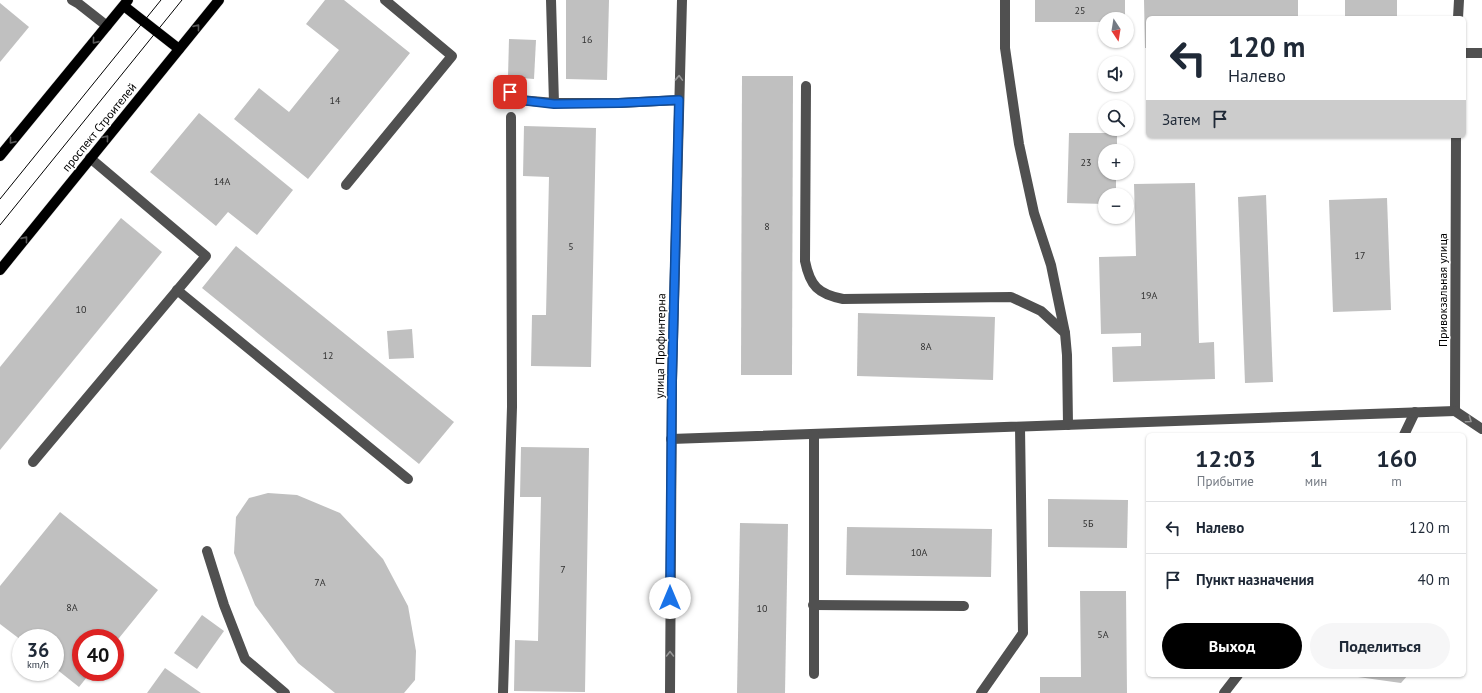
<!DOCTYPE html>
<html lang="ru">
<meta charset="utf-8">
<style>
:root{--surface:#fff;--page:#f6f6f7;--text:#1f2937;--muted:#747a83;--line:#e0e1e3;--accent:#000}
body{margin:0;font-family:"PT Sans",sans-serif;background:var(--page);color:var(--text);height:100vh;display:flex;flex-direction:column;font-size:15px;white-space:nowrap}
*{box-sizing:border-box;margin:0}
p{font-size:13px;color:var(--muted)}
.icon{flex:none;width:22px;height:22px;fill:none;stroke:currentColor;stroke-width:2;stroke-linecap:round;stroke-linejoin:round}
.map{position:relative;flex:1;overflow:hidden}
.sheet{position:absolute;left:1146px;top:433px;width:320px;height:244px;display:flex;flex-direction:column;background:var(--surface);border-radius:6px;box-shadow:0 1px 3px #0004}
.sheet>*{flex:none}
.top-card{position:absolute;left:1146px;top:16px;width:320px;height:122px;border-radius:6px;box-shadow:0 1px 3px #0004;background:#fff;color:var(--text);overflow:hidden}
.needle{width:26px;rotate:168deg}
.buttons{position:absolute;left:1098px;top:12px;display:grid;gap:8px}
.buttons a{display:grid;place-items:center;width:36px;height:36px;border-radius:50%;background:var(--surface);box-shadow:0 1px 3px #0004;font-size:20px}
.speed{position:absolute;left:12px;top:629px;display:flex;gap:8px;font-size:20px;font-weight:700;text-align:center}
.speed>*{display:grid;place-content:center;width:52px;height:52px;border-radius:50%;background:var(--surface);box-shadow:0 1px 3px #0004;line-height:1}
.speed small{font-size:10px;font-weight:400}
.speed .limit{border:6px solid #d22;background:#fff;color:#111}
.pin{position:absolute;display:grid;place-items:center;width:34px;height:34px;color:#fff;margin:-17px;border-radius:8px;box-shadow:0 2px 6px #0006}
.me{position:absolute;width:44px;margin:-22px;rotate:0deg;stroke-linejoin:round;filter:drop-shadow(0 0 3px #0008)}
.turn{display:flex;align-items:center;gap:14px;height:84px;padding:0 16px;font-size:18px}
.turn .icon{width:52px;height:52px;stroke-width:2.5}
.turn b{display:block;font-size:28px;line-height:34px}
.then{display:flex;align-items:center;height:38px;padding:0 16px;background:#0003;gap:8px;font-size:15px}
.eta{display:flex;justify-content:space-evenly;align-items:center;height:68px;text-align:center}
.eta b{font-size:24px;font-weight:700;line-height:28px}
.primary-button{display:flex;gap:8px;margin-top:auto;padding:8px 16px}
.primary-button a{flex:1;height:46px;border-radius:24px;background:var(--accent);color:#fff;font-size:16px;font-weight:700;line-height:46px;text-align:center}
.primary-button a+a{background:var(--page);color:var(--text)}
ul{padding:0;list-style:none}
li{display:flex;align-items:center;gap:12px;height:52px;padding:0 16px;border-top:1px solid var(--line)}
li div{flex:1}
li b{display:block;font-size:15px}
li em{font-style:normal}
.map>svg:first-child{display:block}
.building{fill:#c0c0c0}
.lines{fill:none;stroke-linecap:round;stroke-linejoin:round}
.major-casing{stroke:#dbdbdb;stroke-width:11}
.minor{stroke:#505050;stroke-width:10}
.major{stroke:#000;stroke-width:10}
.tram{stroke:#000;stroke-width:1}
.oneway{stroke:#595959}
.oneway2{stroke:#969696}
.route-casing{stroke:#114b97;stroke-width:10}
.route{stroke:#1a73e8;stroke-width:7}
.labels{text-anchor:middle;dominant-baseline:central;stroke-width:3;stroke-linejoin:round;paint-order:stroke}
.number-label{font-size:10px;fill:#303030}
.street-label{font-size:12px;fill:#000;stroke:#fff}
</style>
<div class="map">
<svg width="1482" height="693" viewBox="0 0 1482 693">
<rect width="100%" height="100%" fill="#fff"/>
<g class="building">
<path d="M 325,0 L 344,0 L 410,53 L 308,179 L 234,119 L 259,88 L 289,112 L 339,50 L 306,24 Z"/>
<path d="M 566,0 L 609,0 L 607,80 L 566,79 Z"/>
<path d="M 1035,0 L 1125,0 L 1125,19 L 1105,19 L 1105,22 L 1035,22 Z"/>
<path d="M 1144,0 L 1298,0 L 1298,18 L 1148,18 L 1148,48 L 1145,48 Z"/>
<rect x="1345" y="0" width="52" height="18"/>
<path d="M 0,3 L 29,27 L 0,62 Z"/>
<path d="M 509,39 L 536,40 L 534,79 L 508,77 Z"/>
<path d="M 742,76 L 793,76 L 792,375 L 741,375 Z"/>
<path d="M 199,113 L 293,190 L 257,235 L 228,212 L 216,226 L 150,172 Z"/>
<path d="M 524,126 L 596,128 L 591,367 L 531,366 L 532,315 L 546,315 L 549,177 L 523,176 Z"/>
<path d="M 1069,133 L 1117,133 L 1117,151 L 1105,151 L 1105,173 L 1116,173 L 1116,195 L 1105,195 L 1105,204 L 1067,203 Z"/>
<path d="M 1195,183 L 1199,343 L 1214,342 L 1215,379 L 1113,382 L 1112,347 L 1141,346 L 1141,333 L 1101,334 L 1099,257 L 1136,256 L 1134,184 Z"/>
<path d="M 1266,195 L 1273,382 L 1245,383 L 1238,197 Z"/>
<path d="M 1387,198 L 1391,310 L 1333,312 L 1329,200 Z"/>
<path d="M 121,218 L 162,252 L 0,450 L 0,367 Z"/>
<path d="M 236,246 L 454,422 L 419,464 L 202,288 Z"/>
<path d="M 858,313 L 995,317 L 993,380 L 857,376 Z"/>
<path d="M 412,329 L 414,358 L 389,359 L 387,331 Z"/>
<path d="M 521,447 L 589,448 L 585,692 L 514,691 L 515,640 L 538,641 L 541,497 L 520,497 Z"/>
<path d="M 268,493 L 297,495 L 340,513 L 383,559 L 408,606 L 416,651 L 415,680 L 404,693 L 335,693 L 298,663 L 255,605 L 234,553 L 236,517 L 249,498 Z"/>
<path d="M 1048,499 L 1128,500 L 1127,548 L 1048,547 Z"/>
<path d="M 60,512 L 158,590 L 115,643 L 115,638 L 81,638 L 81,672 L 91,672 L 79,687 L 55,668 L 55,638 L 21,638 L 21,640 L 0,624 L 0,586 Z"/>
<path d="M 740,523 L 788,524 L 785,693 L 737,693 Z"/>
<path d="M 847,527 L 992,529 L 991,577 L 846,575 Z"/>
<path d="M 1080,591 L 1126,591 L 1127,693 L 1040,693 L 1040,677 L 1081,677 Z"/>
<path d="M 202,615 L 224,631 L 197,669 L 174,653 Z"/>
<path d="M 165,668 L 201,693 L 147,693 Z"/>
<path d="M 1356,675 L 1408,675 L 1401,683 L 1358,677 Z"/>
</g>
<g class="lines">
<defs>
<g id="major">
<path d="M 124,6 L 179,49"/>
<path d="M 0,156 L 128,0"/>
<path d="M 0,270 L 219,0"/>
</g>
</defs>
<use href="#major" class="major-casing"/>
<g class="minor">
<path d="M 72,0 L 79,4 L 107,26"/>
<path d="M 551,0 L 554,103"/>
<path d="M 1005,0 L 1005,48 L 1019,144 L 1034,213 L 1051,265 L 1065,333"/>
<path d="M 1458,18 L 1459,0"/>
<path d="M 1464,53 L 1482,53"/>
<path d="M 806,86 L 805,261 C 810,286 818,294 843,299 L 1011,297 L 1041,311 L 1065,333 L 1067,355 L 1068,425"/>
<path d="M 511,92 L 520,100 L 554,103 L 619,103 L 679,100"/>
<path d="M 346,185 L 452,56 L 385,0"/>
<path d="M 177,290 L 408,479"/>
<path d="M 1455,411 L 1456,136"/>
<path d="M 1455,411 L 1482,429"/>
<path d="M 1404,435 L 1415,412"/>
<path d="M 671,439 L 1455,411"/>
<path d="M 33,462 L 206,256 L 90,158"/>
<path d="M 207,551 L 224,605 L 245,659 L 285,693"/>
<path d="M 813,605 L 964,606"/>
<path d="M 814,674 L 814,434"/>
<path d="M 503,693 L 512,407 L 511,117"/>
<path d="M 670,693 L 672,381 L 682,0"/>
<path d="M 981,693 L 1023,633 L 1020,427"/>
<path d="M 1224,693 L 1238,675"/>
</g>
<use href="#major" class="major"/>
<g class="tram">
<path d="M 0,199 L 161,0"/>
<path d="M 0,225 L 182,0"/>
</g>
</g>
<defs><path id="oneway-chevron" d="M-2-3.5L2.5 0L-2 3.5" fill="none" stroke-width="1.6" stroke-linecap="round" stroke-linejoin="round"/></defs>
<g class="oneway">
<use href="#oneway-chevron" transform="translate(197 27) rotate(-51)"/>
<use href="#oneway-chevron" transform="translate(95 41) rotate(129)"/>
<use href="#oneway-chevron" transform="translate(106 138) rotate(-51)"/>
<use href="#oneway-chevron" transform="translate(12 141) rotate(129)"/>
<use href="#oneway-chevron" transform="translate(25 239) rotate(-51)"/>
</g>
<g class="oneway2">
<use href="#oneway-chevron" transform="translate(679 78) rotate(-88)"/>
<use href="#oneway-chevron" transform="translate(1469 420) rotate(35)"/>
<use href="#oneway-chevron" transform="translate(670 654) rotate(-90)"/>
</g>
<g class="lines">
<defs>
<path id="route" d="M 510,92 L 520,100 L 554,104 L 619,103 L 679,100 L 672,381 L 670,598"/>
</defs>
<use href="#route" class="route-casing"/>
<use href="#route" class="route"/>
</g>
<g class="labels">
<g class="number-label">
<text x="1080" y="10">25</text>
<text x="587" y="39">16</text>
<text x="335" y="100">14</text>
<text x="1086" y="162">23</text>
<text x="222" y="181">14А</text>
<text x="767" y="226">8</text>
<text x="571" y="246">5</text>
<text x="1360" y="255">17</text>
<text x="1149" y="295">19А</text>
<text x="81" y="309">10</text>
<text x="926" y="346">8А</text>
<text x="328" y="355">12</text>
<text x="1088" y="523">5Б</text>
<text x="919" y="552">10А</text>
<text x="563" y="569">7</text>
<text x="320" y="582">7А</text>
<text x="72" y="607">8А</text>
<text x="762" y="608">10</text>
<text x="1103" y="634">5А</text>
</g>
<g class="street-label">
<text transform="translate(99 127) rotate(-51)">проспект Строителей</text>
<text transform="translate(1442 290) rotate(-90)">Привокзальная улица</text>
<text transform="translate(660 346) rotate(-89)">улица Профинтерна</text>
</g>
</g>
</svg>
<div class="buttons">
<a><svg class="needle" viewBox="-14 -14 28 28"><path d="M0-13l5 13h-10z" fill="#e53935"/><path d="M0 13l5-13h-10z" fill="#747a83"/></svg></a>
<a><svg class="icon" aria-label="sound" viewBox="0 0 24 24"><path d="M4 9h4l5-4v14l-5-4H4zM17 9q2 3 0 6"/></svg></a>
<a><svg class="icon" aria-label="search" viewBox="0 0 24 24"><circle cx="10" cy="10" r="6"/><path d="M15 15l6 6"/></svg></a>
<a>+</a>
<a>−</a>
</div>
<div class="speed"><div>36<small>km/h</small></div><div class="limit">40</div></div>
<div class="pin" style="left:510px;top:92px;background:#d93025"><svg class="icon" aria-label="arrive" viewBox="0 0 24 24"><path d="M6 21V4h12l-3 4 3 4H6"/></svg></div>
<svg class="me" style="left:670px;top:598px" viewBox="-20 -20 40 40"><circle r="19" fill="#fff"/><path d="M0-13L10 11 0 6-10 11z" fill="#1a73e8"/></svg>
<div class="top-card">
<div class="turn"><svg class="icon" aria-label="left" viewBox="0 0 24 24"><path d="M17 20v-9H6M10 6l-5 5 5 5"/></svg><div><b>120 m</b>Налево</div></div>
<div class="then">Затем<svg class="icon" aria-label="arrive" viewBox="0 0 24 24"><path d="M6 21V4h12l-3 4 3 4H6"/></svg></div>
</div>
<section class="sheet">
<div class="eta">
<div><b>12:03</b><p>Прибытие</p></div>
<div><b>1</b><p>мин</p></div>
<div><b>160</b><p>m</p></div>
</div>
<ul>
<li><svg class="icon" aria-label="left" viewBox="0 0 24 24"><path d="M17 20v-9H6M10 6l-5 5 5 5"/></svg><div><b>Налево</b></div><em>120 m</em></li>
<li><svg class="icon" aria-label="arrive" viewBox="0 0 24 24"><path d="M6 21V4h12l-3 4 3 4H6"/></svg><div><b>Пункт назначения</b></div><em>40 m</em></li>
</ul>
<div class="primary-button"><a>Выход</a><a>Поделиться</a></div>
</section>
</div>
